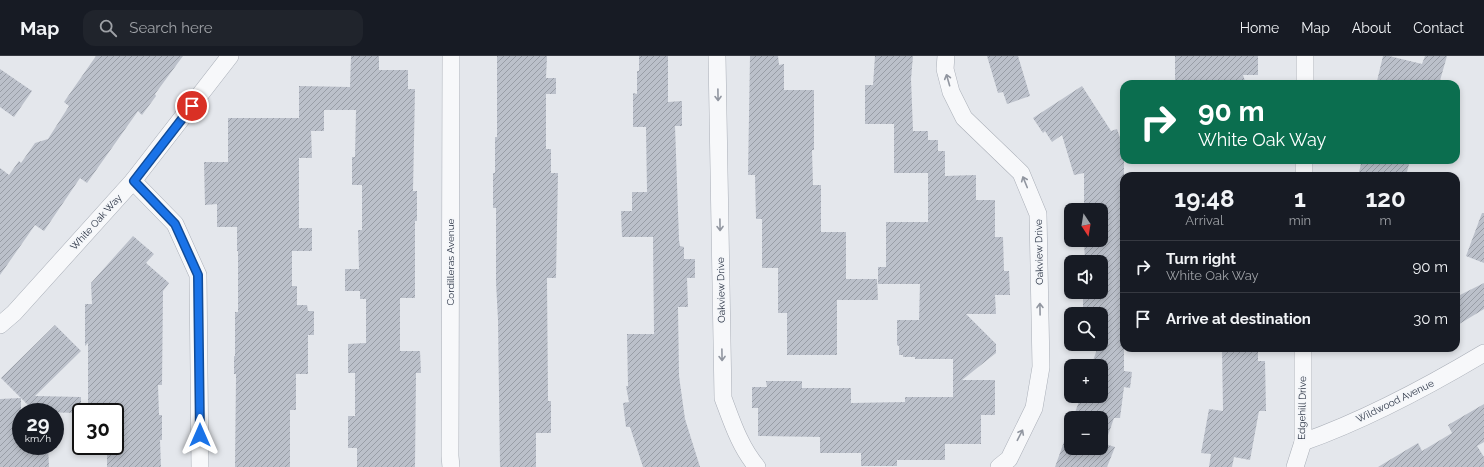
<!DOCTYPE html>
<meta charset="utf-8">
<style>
:root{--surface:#171b24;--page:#20242c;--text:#f1f3f6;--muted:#9ea1a6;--line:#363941}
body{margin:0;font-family:Raleway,sans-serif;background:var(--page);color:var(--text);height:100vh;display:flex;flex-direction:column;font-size:15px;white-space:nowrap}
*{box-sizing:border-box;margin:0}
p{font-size:13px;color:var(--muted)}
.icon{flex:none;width:22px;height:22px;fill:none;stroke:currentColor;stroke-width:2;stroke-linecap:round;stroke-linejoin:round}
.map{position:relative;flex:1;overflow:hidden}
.drawer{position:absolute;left:1120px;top:116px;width:340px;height:180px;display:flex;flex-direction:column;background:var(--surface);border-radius:12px;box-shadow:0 2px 6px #0003}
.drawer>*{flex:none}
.top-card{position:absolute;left:1120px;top:24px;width:340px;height:84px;border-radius:12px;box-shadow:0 2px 6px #0003;background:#0b6e4f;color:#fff;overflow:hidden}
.needle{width:26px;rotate:168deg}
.tools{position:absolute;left:1064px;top:147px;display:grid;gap:8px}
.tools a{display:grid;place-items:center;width:44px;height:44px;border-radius:8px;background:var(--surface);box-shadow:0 2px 6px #0003;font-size:20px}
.speed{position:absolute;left:12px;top:347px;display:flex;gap:8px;font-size:20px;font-weight:700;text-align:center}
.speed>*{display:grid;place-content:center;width:52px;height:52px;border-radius:50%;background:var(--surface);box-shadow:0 2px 6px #0003;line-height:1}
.speed small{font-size:10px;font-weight:400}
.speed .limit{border:2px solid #111;border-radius:6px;background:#fff;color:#111}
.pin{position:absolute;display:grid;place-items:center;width:34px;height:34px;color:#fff;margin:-17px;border:2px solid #fff;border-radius:50%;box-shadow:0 1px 4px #0007}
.me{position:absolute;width:44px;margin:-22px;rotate:0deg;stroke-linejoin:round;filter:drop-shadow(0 0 3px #0008)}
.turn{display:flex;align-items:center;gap:14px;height:84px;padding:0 12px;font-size:18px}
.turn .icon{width:52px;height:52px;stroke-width:2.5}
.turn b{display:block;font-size:28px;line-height:34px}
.eta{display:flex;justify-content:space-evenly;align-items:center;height:68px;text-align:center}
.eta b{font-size:24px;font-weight:700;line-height:28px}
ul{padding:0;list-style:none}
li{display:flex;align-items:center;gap:12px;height:52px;padding:0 12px;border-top:1px solid var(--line)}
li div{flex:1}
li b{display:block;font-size:15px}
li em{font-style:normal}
header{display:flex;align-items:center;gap:24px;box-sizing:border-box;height:56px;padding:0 20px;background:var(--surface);border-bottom:1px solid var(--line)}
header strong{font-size:19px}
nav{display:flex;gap:22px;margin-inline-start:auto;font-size:14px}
.search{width:280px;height:36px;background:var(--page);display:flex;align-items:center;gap:10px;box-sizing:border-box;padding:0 14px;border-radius:12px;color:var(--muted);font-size:15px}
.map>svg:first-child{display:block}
.building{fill:url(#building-hatch)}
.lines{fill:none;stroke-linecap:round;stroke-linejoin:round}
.street-casing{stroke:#a9aeb7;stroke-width:18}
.street{stroke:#f7f8fa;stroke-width:17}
.oneway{stroke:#9196a0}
.route-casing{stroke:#114b97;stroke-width:10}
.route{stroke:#1a73e8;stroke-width:7}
.labels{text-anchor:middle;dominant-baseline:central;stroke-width:3;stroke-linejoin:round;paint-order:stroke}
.street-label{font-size:10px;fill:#2b3445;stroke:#f4f6f9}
</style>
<header>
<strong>Map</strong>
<div class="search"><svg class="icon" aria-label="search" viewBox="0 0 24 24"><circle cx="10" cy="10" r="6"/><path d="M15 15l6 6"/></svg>Search here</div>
<nav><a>Home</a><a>Map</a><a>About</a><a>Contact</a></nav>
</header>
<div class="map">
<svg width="1484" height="411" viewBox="0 0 1484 411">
<defs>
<pattern id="building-hatch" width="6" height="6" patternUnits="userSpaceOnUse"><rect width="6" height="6" fill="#bbc0ca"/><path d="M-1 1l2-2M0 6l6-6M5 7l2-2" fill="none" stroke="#989da6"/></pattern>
</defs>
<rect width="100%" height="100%" fill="#e4e7ec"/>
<g class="building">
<path d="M 96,0 L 183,0 L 155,38 L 156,40 L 142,59 L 138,55 L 87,127 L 80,122 L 44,175 L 35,169 L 0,219 L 0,112 L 9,119 L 19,105 L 21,107 L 35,87 L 48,83 L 69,50 L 64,46 Z"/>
<path d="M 351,0 L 379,0 L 379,14 L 408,14 L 408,33 L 415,33 L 413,135 L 417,135 L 417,165 L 415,165 L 415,242 L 400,242 L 400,295 L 420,295 L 421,317 L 416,317 L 415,411 L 357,411 L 357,392 L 348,392 L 348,360 L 355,360 L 355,317 L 348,317 L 348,288 L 366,287 L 366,243 L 360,243 L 360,235 L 345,235 L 345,213 L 359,213 L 358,174 L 362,174 L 362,129 L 352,129 L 352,101 L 355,101 L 356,54 L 324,54 L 324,75 L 311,75 L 312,102 L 299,102 L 299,172 L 312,172 L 312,195 L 292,195 L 292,230 L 297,230 L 297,249 L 307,249 L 308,255 L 314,255 L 314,279 L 308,279 L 308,318 L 296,318 L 296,354 L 290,354 L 290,411 L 235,411 L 236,318 L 234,318 L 234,300 L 235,300 L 235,256 L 238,256 L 238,195 L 237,195 L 237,171 L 217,171 L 217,148 L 205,149 L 204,106 L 228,106 L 228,62 L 299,62 L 299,30 L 350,31 Z"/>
<path d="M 497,0 L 547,0 L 546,22 L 556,22 L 556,38 L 546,38 L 546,93 L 551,93 L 551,117 L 558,117 L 556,222 L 547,222 L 548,345 L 551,345 L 551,377 L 536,377 L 536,411 L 500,411 L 498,264 L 496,226 L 496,152 L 493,152 L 493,117 L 495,117 L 495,81 L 497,81 Z"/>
<path d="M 639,0 L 668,0 L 668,46 L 682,45 L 682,70 L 675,70 L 679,184 L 680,190 L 684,191 L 684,203 L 695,203 L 695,222 L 687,222 L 688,251 L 678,251 L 679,320 L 685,363 L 700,411 L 643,411 L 630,371 L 626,371 L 623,347 L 629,346 L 626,330 L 628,330 L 627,278 L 654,278 L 653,181 L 622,181 L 621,155 L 632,155 L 632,136 L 647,136 L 646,71 L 633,71 L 633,37 L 637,38 L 637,15 L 639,15 Z"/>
<path d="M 750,0 L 778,0 L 779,9 L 784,8 L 784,34 L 814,34 L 814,94 L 812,94 L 813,129 L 821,129 L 821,176 L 846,176 L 846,223 L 877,223 L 878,244 L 837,244 L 837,299 L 787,299 L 787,257 L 778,257 L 778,212 L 762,212 L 762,163 L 756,163 L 755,119 L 748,119 Z"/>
<path d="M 875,0 L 913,0 L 911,23 L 913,75 L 928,75 L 928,84 L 938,84 L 938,95 L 945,95 L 945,120 L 976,119 L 976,144 L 995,144 L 995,181 L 1003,181 L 1004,215 L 1009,215 L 1010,239 L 995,239 L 996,258 L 966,258 L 996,288 L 996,297 L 962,324 L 995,324 L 995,359 L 981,359 L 981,388 L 945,388 L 945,404 L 897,404 L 897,410 L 861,410 L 861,397 L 820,397 L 820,381 L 758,380 L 758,352 L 752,352 L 752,331 L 767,331 L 766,325 L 802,325 L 802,332 L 851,332 L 851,347 L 905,346 L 905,341 L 953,341 L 953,303 L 915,303 L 915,301 L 903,301 L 903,299 L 899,299 L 899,290 L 897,289 L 897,264 L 919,264 L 920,228 L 878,228 L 878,211 L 886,211 L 886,166 L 928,166 L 928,117 L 894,117 L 894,68 L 865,68 L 865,29 L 873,29 Z"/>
<path d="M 987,0 L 1018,0 L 1030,40 L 1007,48 L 1003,36 L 998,37 Z"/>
<path d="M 1175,0 L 1258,0 L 1258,19 L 1243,19 L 1246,28 L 1175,28 Z"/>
<path d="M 1383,0 L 1389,0 L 1422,8 L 1425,0 L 1447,0 L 1439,28 L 1389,28 L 1377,25 Z"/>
<path d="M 0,13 L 32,35 L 14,61 L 0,51 Z"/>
<path d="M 1082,30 L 1111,75 L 1117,73 L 1120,82 L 1124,81 L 1124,315 L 1132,316 L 1130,332 L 1124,331 L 1120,362 L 1114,362 L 1105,388 L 1115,391 L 1107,411 L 1055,411 L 1071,366 L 1071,392 L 1101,392 L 1101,362 L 1073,362 L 1081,340 L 1101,340 L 1101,310 L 1091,310 L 1099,288 L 1101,288 L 1101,256 L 1083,256 L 1083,240 L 1092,240 L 1092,236 L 1101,236 L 1101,206 L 1085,206 L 1084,184 L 1101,184 L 1101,154 L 1084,154 L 1084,117 L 1074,119 L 1062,79 L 1052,86 L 1045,75 L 1043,77 L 1033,62 Z"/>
<path d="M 1362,104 L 1410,104 L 1406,120 L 1358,120 Z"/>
<path d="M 1482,157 L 1484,157 L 1484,207 L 1466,200 Z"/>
<path d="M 133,180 L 154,198 L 146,207 L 169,227 L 163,235 L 162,329 L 158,329 L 159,359 L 162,359 L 162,384 L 160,384 L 161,411 L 107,411 L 107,390 L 115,390 L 115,356 L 88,356 L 88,287 L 85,290 L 85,248 L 92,248 L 91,227 Z"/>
<path d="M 1484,227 L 1484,253 L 1456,270 L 1456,241 Z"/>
<path d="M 55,269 L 81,295 L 35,340 L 81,341 L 81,357 L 35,356 L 21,342 L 21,390 L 48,390 L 49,411 L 0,411 L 0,343 L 21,342 L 1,322 Z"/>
<path d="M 1222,292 L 1258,292 L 1258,305 L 1265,305 L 1266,355 L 1259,355 L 1250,404 L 1234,401 L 1232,411 L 1209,411 L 1211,398 L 1201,397 L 1209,353 L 1223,355 Z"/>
<path d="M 1484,348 L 1484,386 L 1477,390 L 1484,401 L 1484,411 L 1378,411 L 1418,387 L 1422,395 L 1452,377 L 1448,369 Z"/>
</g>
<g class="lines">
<defs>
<g id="street">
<path d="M 717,0 L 723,342 C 732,366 740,391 757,411"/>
<path d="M 946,0 L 945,13 L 951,36 L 964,62 L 1021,117 L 1038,158 L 1041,311 L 1034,352 L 1009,403 L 999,411"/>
<path d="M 1305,28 L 1305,0"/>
<path d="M 1304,120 L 1304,104"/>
<path d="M 133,125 L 175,168 L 198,219 L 200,411"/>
<path d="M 0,269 L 14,257 L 133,125 L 230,0"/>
<path d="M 1303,386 C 1365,364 1427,331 1484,297"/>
<path d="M 451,411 L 450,400 L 451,0"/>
<path d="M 1295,411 L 1303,386 L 1303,292"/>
</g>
</defs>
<use href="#street" class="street-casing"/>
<use href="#street" class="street"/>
</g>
<defs><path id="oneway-shaft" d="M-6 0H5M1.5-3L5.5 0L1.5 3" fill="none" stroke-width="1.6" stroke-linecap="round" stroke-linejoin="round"/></defs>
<g class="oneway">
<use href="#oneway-shaft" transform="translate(948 24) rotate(-106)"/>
<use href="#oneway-shaft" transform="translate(718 39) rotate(89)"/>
<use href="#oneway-shaft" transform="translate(1025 126) rotate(-112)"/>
<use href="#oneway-shaft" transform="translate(720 169) rotate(89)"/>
<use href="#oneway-shaft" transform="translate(1040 253) rotate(-91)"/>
<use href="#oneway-shaft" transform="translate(722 299) rotate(89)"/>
<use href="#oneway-shaft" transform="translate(1020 379) rotate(-63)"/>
</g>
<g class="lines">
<defs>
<path id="route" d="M 192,50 L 134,125 L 175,168 L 198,219 L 200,379"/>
</defs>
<use href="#route" class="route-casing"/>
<use href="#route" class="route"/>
</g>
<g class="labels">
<g class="street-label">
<text transform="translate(96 166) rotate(-48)">White Oak Way</text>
<text transform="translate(1039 196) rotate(-91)">Oakview Drive</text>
<text transform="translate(450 206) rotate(-90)">Cordilleras Avenue</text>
<text transform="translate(721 234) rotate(-91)">Oakview Drive</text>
<text transform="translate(1395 345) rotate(-26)">Wildwood Avenue</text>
<text transform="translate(1302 352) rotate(-89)">Edgehill Drive</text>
</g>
</g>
</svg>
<div class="tools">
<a><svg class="needle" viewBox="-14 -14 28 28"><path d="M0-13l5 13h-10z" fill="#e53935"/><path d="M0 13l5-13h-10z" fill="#9ea1a6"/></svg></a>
<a><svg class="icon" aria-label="sound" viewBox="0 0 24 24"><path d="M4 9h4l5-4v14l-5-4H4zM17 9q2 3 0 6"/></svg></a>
<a><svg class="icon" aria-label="search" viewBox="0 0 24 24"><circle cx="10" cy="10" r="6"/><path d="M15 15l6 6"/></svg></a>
<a>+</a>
<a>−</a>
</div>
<div class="speed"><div>29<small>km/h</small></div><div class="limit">30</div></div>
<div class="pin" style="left:192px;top:50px;background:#d93025"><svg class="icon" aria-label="arrive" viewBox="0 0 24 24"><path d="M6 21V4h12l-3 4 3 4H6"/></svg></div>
<svg class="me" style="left:200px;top:379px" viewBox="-20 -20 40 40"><path d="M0-17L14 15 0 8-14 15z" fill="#1a73e8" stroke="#fff" stroke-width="4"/></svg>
<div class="top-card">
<div class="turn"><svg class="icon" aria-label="right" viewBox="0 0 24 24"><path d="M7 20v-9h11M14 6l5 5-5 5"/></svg><div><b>90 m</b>White Oak Way</div></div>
</div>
<section class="drawer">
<div class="eta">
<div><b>19:48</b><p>Arrival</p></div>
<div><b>1</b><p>min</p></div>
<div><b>120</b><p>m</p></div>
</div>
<ul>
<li><svg class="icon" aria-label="right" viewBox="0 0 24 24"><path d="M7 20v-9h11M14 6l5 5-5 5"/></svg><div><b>Turn right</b><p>White Oak Way</p></div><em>90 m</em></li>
<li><svg class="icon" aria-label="arrive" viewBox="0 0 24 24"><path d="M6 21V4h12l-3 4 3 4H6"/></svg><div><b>Arrive at destination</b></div><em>30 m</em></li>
</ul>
</section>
</div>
